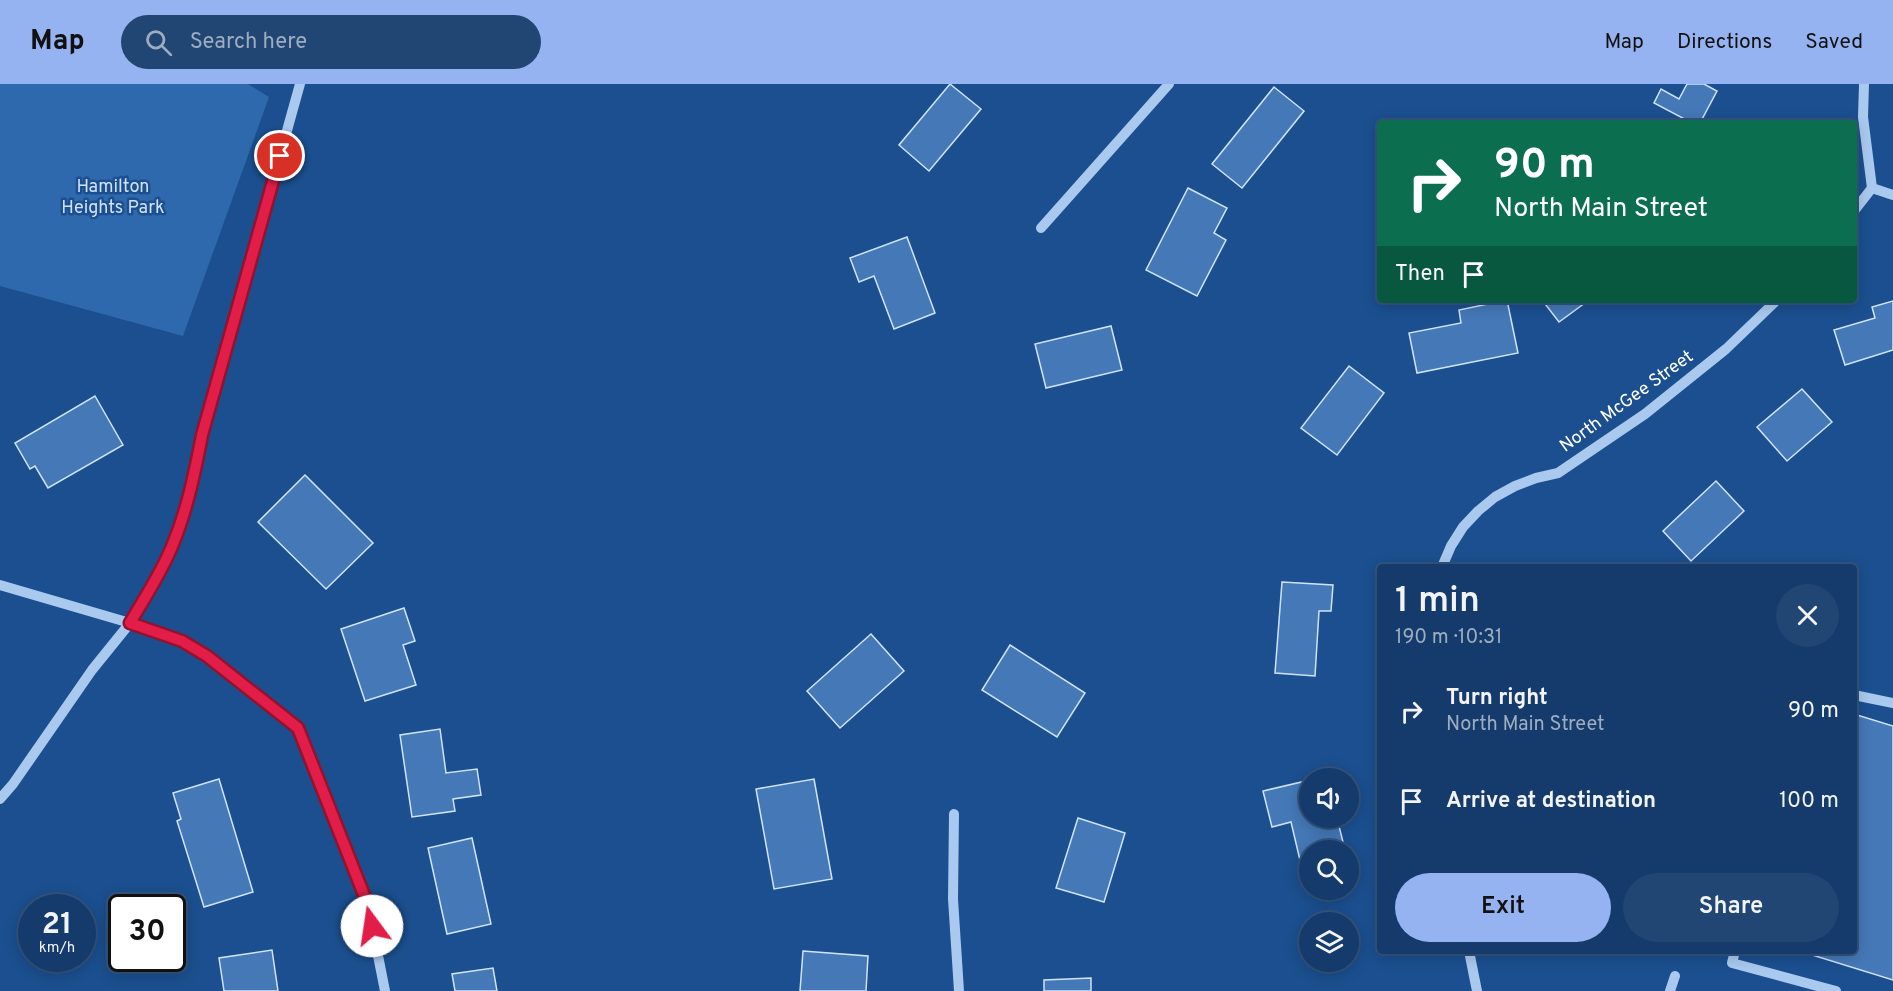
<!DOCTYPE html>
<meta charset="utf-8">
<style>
:root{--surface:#143b6b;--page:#214673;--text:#f1f3f6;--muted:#9dadc1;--line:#33557e;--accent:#95b2f1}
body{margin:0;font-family:Overpass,sans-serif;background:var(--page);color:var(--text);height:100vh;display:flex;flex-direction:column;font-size:22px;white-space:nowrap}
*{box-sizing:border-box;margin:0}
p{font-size:20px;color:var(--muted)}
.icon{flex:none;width:33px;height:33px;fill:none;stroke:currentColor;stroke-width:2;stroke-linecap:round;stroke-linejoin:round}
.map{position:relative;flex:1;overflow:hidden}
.sheet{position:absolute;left:1377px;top:480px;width:480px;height:390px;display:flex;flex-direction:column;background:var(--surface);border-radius:6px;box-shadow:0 3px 15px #0003,0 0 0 2px var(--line)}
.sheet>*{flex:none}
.top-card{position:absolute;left:1377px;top:36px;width:480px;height:183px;border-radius:6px;box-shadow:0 3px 15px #0003,0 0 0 2px var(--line);background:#0b6e4f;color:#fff;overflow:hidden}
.fabs{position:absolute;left:1299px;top:684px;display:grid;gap:12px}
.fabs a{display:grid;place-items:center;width:60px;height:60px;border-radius:50%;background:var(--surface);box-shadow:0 3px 15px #0003,0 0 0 2px var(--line);font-size:30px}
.speed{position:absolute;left:18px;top:810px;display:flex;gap:12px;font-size:30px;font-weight:700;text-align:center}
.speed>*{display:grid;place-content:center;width:78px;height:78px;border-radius:50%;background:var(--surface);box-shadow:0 3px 15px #0003,0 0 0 2px var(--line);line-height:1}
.speed small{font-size:15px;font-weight:400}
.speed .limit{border:3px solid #111;border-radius:9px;background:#fff;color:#111}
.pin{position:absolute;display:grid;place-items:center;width:51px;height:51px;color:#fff;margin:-26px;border:3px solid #fff;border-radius:50%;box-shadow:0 2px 6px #0007}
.me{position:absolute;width:66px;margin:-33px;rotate:346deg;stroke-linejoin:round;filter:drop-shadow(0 0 4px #0008)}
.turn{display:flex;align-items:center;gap:21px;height:126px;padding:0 18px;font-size:27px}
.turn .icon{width:78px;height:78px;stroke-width:2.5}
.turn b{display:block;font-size:42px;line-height:51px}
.then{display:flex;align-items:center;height:57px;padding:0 18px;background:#0003;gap:12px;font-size:22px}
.round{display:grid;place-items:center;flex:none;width:63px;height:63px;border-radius:32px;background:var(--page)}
.head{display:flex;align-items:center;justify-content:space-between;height:102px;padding:0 18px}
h1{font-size:36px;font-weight:600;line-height:45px}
.action{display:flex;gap:12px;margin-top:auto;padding:12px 18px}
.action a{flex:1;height:69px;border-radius:36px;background:var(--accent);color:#111;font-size:24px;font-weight:600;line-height:69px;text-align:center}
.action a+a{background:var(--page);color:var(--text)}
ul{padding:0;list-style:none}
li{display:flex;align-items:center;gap:18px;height:90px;padding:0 18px}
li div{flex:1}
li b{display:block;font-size:22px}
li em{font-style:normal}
header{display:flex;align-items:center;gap:36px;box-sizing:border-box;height:84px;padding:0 30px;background:var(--accent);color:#111}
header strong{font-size:28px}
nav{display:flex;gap:33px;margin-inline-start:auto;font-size:21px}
.search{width:420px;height:54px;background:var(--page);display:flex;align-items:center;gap:15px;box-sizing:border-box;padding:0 21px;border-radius:33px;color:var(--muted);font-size:22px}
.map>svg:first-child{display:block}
.green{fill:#2e69ad}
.building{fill:#4478b7;stroke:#cfe3fa;stroke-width:1.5}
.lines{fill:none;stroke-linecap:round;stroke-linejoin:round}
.minor{stroke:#a9c9ee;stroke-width:10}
.route-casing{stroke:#92132f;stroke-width:15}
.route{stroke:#e11d48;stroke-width:10}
.labels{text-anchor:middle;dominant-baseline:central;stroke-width:5;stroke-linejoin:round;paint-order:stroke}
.park-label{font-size:18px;fill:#cfe3fa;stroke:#1b4f8f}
.street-label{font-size:18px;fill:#fff;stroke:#1b4f8f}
</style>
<header>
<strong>Map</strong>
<div class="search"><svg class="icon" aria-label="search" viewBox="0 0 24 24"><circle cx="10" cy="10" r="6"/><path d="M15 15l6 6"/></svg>Search here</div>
<nav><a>Map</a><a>Directions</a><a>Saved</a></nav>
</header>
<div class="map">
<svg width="1893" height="907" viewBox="0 0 1893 907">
<rect width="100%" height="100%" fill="#1b4f8f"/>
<path class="green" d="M 0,0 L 248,0 L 269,13 L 183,252 L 0,202 Z"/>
<g class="building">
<path d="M 950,0 L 981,25 L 929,87 L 899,61 Z"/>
<path d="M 1687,0 L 1704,0 L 1717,7 L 1700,39 L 1692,39 L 1654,19 L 1661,5 L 1679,15 Z"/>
<path d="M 1274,3 L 1304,27 L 1242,104 L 1212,80 Z"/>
<path d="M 1188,104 L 1227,124 L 1214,149 L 1226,156 L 1197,212 L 1146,186 Z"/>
<path d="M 907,153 L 935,229 L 894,245 L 874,192 L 859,198 L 850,174 Z"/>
<path d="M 1507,216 L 1518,269 L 1417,289 L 1409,249 L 1461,239 L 1459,226 Z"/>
<path d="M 1542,216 L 1589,216 L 1559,238 Z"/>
<path d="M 1893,217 L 1893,266 L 1845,281 L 1834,246 L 1875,234 L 1872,223 Z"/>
<path d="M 1111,242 L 1122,286 L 1046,304 L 1035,260 Z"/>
<path d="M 1349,282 L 1384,309 L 1337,371 L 1301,344 Z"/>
<path d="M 1802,305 L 1832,338 L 1787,377 L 1757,343 Z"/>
<path d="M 95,312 L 123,361 L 48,404 L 35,382 L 30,385 L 15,359 Z"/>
<path d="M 305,391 L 373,459 L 326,505 L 258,438 Z"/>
<path d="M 1716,397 L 1744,427 L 1691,477 L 1663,447 Z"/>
<path d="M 1282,498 L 1333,501 L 1331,527 L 1319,527 L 1315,592 L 1275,589 Z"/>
<path d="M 404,524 L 415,557 L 403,561 L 416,601 L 365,617 L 341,545 Z"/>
<path d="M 871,550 L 904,587 L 840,644 L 807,607 Z"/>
<path d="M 1010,561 L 1085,609 L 1057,653 L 982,606 Z"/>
<path d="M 1857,631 L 1893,642 L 1893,896 L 1809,870 L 1810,867 L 1854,867 L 1854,641 Z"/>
<path d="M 440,645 L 446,689 L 477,685 L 481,711 L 453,715 L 455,727 L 412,733 L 400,651 Z"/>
<path d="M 219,695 L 253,808 L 204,823 L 177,737 L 181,735 L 173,709 Z"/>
<path d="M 814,695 L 832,795 L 774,805 L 756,705 Z"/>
<path d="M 1310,696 L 1310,734 L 1337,734 L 1345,766 L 1310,766 L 1310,787 L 1303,789 L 1291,738 L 1272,743 L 1263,707 Z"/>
<path d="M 1078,734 L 1125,749 L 1104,818 L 1056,804 Z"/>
<path d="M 472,754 L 491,840 L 447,850 L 428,764 Z"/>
<path d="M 272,866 L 278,907 L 224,907 L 219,874 Z"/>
<path d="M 803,867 L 868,872 L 866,907 L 800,907 Z"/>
<path d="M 493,884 L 497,907 L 455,907 L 452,890 Z"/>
<path d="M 1091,894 L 1091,907 L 1044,907 L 1044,896 Z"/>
</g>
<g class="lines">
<g class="minor">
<path d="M 1864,0 L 1863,33 L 1872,104"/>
<path d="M 1872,104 L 1893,111"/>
<path d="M 1854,127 L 1872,104"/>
<path d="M 1041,144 L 1169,0"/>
<path d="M 1442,483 L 1451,462 L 1463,443 L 1478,427 L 1495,413 L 1515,402 L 1536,394 L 1558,389 L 1645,330 L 1726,265 L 1777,216"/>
<path d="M 0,501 L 130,539 L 182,557 L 207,572 L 298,644 L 368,821 L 385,907"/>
<path d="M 1854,611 L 1893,619"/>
<path d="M 0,715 L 13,700 L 92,586 L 130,539 L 160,486 L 173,459 L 194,394 L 202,351 L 300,0"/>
<path d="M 954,730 L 953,815 L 959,907"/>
<path d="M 1469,867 L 1477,907"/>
<path d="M 1735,867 L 1732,879 L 1836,907"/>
<path d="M 1670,907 L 1675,892"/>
</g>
</g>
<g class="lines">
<defs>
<path id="route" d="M 280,72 L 202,351 C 195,388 187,426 173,460 C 162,488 145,513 130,539 L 182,557 L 207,572 L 298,644 L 368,821 L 372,842"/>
</defs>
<use href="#route" class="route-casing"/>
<use href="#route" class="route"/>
</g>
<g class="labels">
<g class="park-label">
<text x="113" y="103">Hamilton<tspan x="113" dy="21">Heights Park</tspan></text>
</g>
<g class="street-label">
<text transform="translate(1627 318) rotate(-36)">North McGee Street</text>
</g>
</g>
</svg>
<div class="fabs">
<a><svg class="icon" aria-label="sound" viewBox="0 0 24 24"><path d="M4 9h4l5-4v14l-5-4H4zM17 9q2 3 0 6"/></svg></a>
<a><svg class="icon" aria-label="search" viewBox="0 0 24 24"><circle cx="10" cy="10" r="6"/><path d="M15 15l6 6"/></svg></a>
<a><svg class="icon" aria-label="layers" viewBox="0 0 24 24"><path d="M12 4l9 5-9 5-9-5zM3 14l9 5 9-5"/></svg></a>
</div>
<div class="speed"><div>21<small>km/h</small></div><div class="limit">30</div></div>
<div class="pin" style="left:280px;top:72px;background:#d93025"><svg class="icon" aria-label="arrive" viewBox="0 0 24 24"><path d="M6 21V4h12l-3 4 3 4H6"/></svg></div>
<svg class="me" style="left:372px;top:842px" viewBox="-20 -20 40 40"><circle r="19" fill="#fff"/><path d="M0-13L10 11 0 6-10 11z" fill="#e11d48"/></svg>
<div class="top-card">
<div class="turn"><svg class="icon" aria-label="right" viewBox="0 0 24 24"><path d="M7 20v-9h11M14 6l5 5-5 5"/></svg><div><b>90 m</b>North Main Street</div></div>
<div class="then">Then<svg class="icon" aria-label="arrive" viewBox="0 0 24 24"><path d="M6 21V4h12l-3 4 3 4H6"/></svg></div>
</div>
<section class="sheet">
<div class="head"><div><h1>1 min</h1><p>190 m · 10:31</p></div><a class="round"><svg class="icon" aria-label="close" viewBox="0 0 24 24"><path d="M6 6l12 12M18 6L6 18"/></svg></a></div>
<ul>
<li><svg class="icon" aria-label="right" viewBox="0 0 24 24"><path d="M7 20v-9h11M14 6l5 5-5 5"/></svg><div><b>Turn right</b><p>North Main Street</p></div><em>90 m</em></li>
<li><svg class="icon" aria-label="arrive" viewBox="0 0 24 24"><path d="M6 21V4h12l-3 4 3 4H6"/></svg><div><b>Arrive at destination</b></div><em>100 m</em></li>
</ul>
<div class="action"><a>Exit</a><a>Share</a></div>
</section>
</div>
